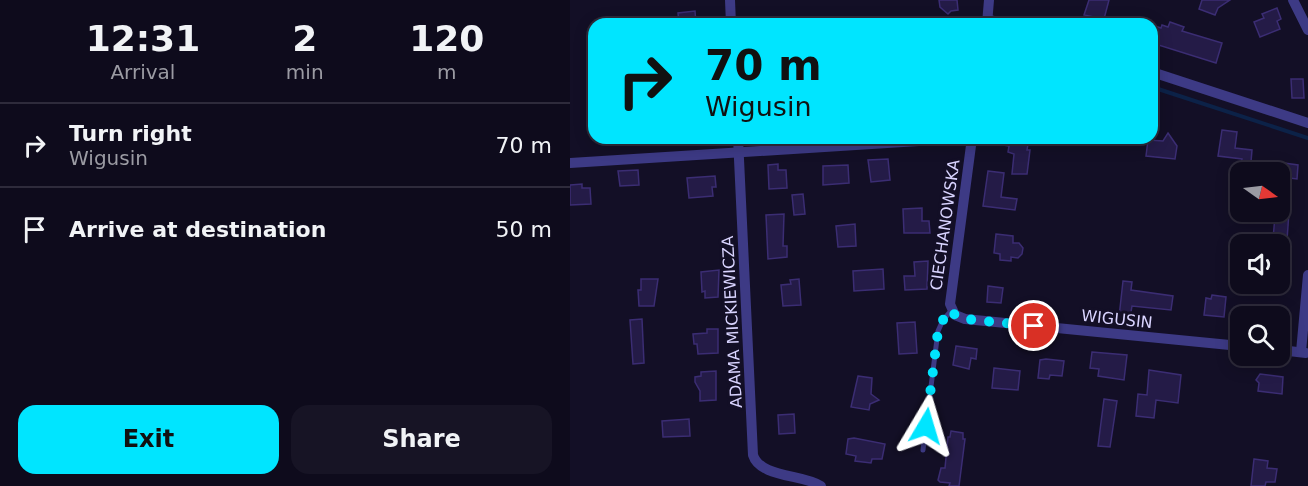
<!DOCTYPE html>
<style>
:root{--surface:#0e0b1c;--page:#171425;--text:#f1f3f6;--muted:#9b9ba3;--line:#2e2b3b;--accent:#00e5ff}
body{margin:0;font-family:"DejaVu Sans",sans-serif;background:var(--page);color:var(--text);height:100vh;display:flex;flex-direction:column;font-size:22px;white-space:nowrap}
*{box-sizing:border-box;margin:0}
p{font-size:20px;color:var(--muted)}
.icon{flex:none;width:33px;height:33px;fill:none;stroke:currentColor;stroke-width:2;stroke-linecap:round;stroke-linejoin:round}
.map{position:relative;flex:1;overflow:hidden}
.drawer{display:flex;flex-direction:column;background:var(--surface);width:570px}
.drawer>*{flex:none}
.hud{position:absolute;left:18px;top:18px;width:570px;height:126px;border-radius:18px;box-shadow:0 3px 15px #0003,0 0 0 2px var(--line);background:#00e5ff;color:#111;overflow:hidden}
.needle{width:39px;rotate:104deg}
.tools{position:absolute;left:660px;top:162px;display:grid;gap:12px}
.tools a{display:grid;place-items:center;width:60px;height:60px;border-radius:12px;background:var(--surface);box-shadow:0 3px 15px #0003,0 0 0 2px var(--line);font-size:30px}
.pin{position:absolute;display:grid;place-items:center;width:51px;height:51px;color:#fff;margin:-26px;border:3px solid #fff;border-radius:50%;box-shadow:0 2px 6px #0007}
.me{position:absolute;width:66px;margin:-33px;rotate:7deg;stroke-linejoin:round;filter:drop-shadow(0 0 4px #0008)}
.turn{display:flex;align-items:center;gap:21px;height:126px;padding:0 18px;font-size:27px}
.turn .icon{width:78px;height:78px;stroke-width:2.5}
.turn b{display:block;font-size:42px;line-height:51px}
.eta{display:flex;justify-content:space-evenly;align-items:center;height:102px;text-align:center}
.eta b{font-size:36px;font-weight:700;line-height:42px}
.primary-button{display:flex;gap:12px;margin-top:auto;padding:12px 18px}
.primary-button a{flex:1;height:69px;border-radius:18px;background:var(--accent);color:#111;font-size:24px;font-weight:700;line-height:69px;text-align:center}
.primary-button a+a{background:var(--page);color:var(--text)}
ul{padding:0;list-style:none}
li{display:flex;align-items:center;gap:18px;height:84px;padding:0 18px;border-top:2px solid var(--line)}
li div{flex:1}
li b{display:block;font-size:22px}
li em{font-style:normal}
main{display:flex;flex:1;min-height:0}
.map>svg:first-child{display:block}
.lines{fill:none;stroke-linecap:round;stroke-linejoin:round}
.stream{stroke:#0c2248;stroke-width:4}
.building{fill:#241b47;stroke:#3b2d73;stroke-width:1.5}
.service{stroke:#3d3a85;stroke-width:5}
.minor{stroke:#3d3a85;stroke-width:10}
.route{stroke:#00e5ff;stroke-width:10;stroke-dasharray:0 18}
.labels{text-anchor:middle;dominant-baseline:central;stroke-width:6;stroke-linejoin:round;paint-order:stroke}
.street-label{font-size:16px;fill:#d9d4ff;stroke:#130f26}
</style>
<main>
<section class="drawer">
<div class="eta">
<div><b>12:31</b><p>Arrival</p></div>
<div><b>2</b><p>min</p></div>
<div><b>120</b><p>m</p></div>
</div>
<ul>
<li><svg class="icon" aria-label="right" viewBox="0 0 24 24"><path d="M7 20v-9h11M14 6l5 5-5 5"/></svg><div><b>Turn right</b><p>Wigusin</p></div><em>70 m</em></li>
<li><svg class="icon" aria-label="arrive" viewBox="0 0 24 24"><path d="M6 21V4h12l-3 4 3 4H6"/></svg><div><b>Arrive at destination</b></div><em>50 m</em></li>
</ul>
<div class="primary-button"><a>Exit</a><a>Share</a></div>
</section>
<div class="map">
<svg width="738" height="486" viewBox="0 0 738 486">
<rect width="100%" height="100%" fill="#130f26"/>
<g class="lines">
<path class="stream" d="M 582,87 L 738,138"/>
</g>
<g class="building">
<path d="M 369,0 L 387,0 L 388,10 L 381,11 L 378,14 L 370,7 Z"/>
<path d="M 519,0 L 539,0 L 534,19 L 514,15 Z"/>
<path d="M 632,0 L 660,0 L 648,8 L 645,15 L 629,9 Z"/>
<path d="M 707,8 L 711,19 L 707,21 L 710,29 L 690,37 L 684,22 L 694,18 L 692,14 Z"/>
<path d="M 125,11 L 126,24 L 109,24 L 108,13 Z"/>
<path d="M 600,22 L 614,27 L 612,31 L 652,43 L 646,63 L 582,43 L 582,25 L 591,28 L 592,25 L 598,27 Z"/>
<path d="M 721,79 L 733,79 L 734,98 L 722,98 Z"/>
<path d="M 652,130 L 667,132 L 665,148 L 682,150 L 681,162 L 691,163 L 690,172 L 670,172 L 672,159 L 648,156 Z"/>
<path d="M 598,133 L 607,146 L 605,159 L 576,156 L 578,140 L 593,141 Z"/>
<path d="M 422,138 L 459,138 L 457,150 L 460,150 L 457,174 L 442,174 L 444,154 L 438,152 L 439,146 L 422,143 Z"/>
<path d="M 318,159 L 320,180 L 301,182 L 298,160 Z"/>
<path d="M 714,163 L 728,165 L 727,179 L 712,177 Z"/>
<path d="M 208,164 L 208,170 L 216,170 L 217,188 L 199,189 L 198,165 Z"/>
<path d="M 278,165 L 279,183 L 253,185 L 253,166 Z"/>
<path d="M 68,170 L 69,185 L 50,186 L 48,171 Z"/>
<path d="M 418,171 L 434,173 L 431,197 L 447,199 L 445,210 L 413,206 Z"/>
<path d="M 145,176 L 146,187 L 142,187 L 143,196 L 119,198 L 117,178 Z"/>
<path d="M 12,184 L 12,188 L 20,188 L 21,204 L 0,205 L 0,185 Z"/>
<path d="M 233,194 L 235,214 L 224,215 L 222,195 Z"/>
<path d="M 352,208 L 352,221 L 359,221 L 360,233 L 334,233 L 333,209 Z"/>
<path d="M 709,212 L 719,212 L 717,240 L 703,239 L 705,216 L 708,216 Z"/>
<path d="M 214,214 L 213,246 L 217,246 L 217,257 L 198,259 L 196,215 Z"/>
<path d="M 285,224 L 286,246 L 268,247 L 266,226 Z"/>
<path d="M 426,234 L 443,236 L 443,243 L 449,243 L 453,248 L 452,254 L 448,258 L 441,257 L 441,261 L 430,260 L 430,254 L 424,253 Z"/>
<path d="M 710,244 L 720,245 L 719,266 L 710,265 Z"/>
<path d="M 358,261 L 357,289 L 335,290 L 334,276 L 345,276 L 344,262 Z"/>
<path d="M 313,269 L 314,289 L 284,291 L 283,271 Z"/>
<path d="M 149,270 L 148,297 L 135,298 L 135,291 L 132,292 L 131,272 Z"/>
<path d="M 71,279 L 88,279 L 84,306 L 69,306 L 68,290 L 71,290 Z"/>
<path d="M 229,279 L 231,305 L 213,306 L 211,285 L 221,284 L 220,280 Z"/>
<path d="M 553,281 L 562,282 L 561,290 L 603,296 L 601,310 L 562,306 L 560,318 L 549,317 Z"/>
<path d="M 418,286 L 433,288 L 431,303 L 417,302 Z"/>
<path d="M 642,295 L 656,297 L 654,317 L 634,315 L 636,298 L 641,299 Z"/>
<path d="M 72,319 L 74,363 L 63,364 L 60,320 Z"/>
<path d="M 345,322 L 347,353 L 329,354 L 327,323 Z"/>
<path d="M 137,329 L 148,329 L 148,353 L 128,354 L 127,344 L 124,344 L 123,334 L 137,333 Z"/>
<path d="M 386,346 L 407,349 L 406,359 L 401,358 L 399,369 L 383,365 Z"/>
<path d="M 522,352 L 557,355 L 554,380 L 528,376 L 529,369 L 520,368 Z"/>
<path d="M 476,359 L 494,361 L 492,376 L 480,375 L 479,379 L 468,378 L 470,360 Z"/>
<path d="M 424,368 L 450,371 L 448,390 L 422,388 Z"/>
<path d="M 579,370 L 611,375 L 608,403 L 586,400 L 584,418 L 566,416 L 568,394 L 577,395 Z"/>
<path d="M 146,371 L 146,400 L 130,401 L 130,391 L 125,382 L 125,377 L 131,376 L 131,372 Z"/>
<path d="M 690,374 L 713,377 L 712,394 L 688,391 L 689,383 L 686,380 Z"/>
<path d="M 288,376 L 302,378 L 301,394 L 309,400 L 300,404 L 299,410 L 281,407 Z"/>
<path d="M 534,399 L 547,401 L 540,447 L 528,446 Z"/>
<path d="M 224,414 L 225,433 L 209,434 L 208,415 Z"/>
<path d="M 119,419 L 120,436 L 93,437 L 92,421 Z"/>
<path d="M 381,431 L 393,433 L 393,439 L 395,439 L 389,486 L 379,486 L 380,483 L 370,482 L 368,480 L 371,468 L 375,468 L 378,437 L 380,437 Z"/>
<path d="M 284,438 L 315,444 L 312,459 L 302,459 L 301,463 L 285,461 L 286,456 L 276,454 L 278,439 Z"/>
<path d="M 684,459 L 698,461 L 697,468 L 707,469 L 705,482 L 696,482 L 695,486 L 681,486 Z"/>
</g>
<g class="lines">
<path class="service" d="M 353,450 L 368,331 L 373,320 L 381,311"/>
<g class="minor">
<path d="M 160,0 L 161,24"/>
<path d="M 723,0 L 738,30"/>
<path d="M 417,19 L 435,24"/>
<path d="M 417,24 L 419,0"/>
<path d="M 582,72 L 738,123"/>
<path d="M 168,138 L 183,455 C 190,478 234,474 251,486"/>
<path d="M 402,138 L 380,304 L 385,315 L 395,319 L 670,346"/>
<path d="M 0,163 L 396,138"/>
<path d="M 710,350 L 736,353"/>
<path d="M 731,352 L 738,275"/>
</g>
</g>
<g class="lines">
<path class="route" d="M 356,426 L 368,331 L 373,320 L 381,310 L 385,315 L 395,319 L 464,326"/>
</g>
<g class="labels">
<g class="street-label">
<text transform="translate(375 225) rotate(-82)">CIECHANOWSKA</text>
<text transform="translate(547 319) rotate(6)">WIGUSIN</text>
<text transform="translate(162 322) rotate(-93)">ADAMA MICKIEWICZA</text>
</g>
</g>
</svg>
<div class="tools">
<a><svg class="needle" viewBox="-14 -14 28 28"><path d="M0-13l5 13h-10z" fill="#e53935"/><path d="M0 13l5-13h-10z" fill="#9b9ba3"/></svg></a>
<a><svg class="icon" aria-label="sound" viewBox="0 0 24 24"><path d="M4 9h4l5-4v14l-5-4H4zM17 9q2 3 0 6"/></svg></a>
<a><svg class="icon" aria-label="search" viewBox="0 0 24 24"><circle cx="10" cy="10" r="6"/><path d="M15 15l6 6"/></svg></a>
</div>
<div class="pin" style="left:464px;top:326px;background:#d93025"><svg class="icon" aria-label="arrive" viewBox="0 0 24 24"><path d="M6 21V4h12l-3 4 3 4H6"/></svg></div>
<svg class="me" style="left:356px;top:426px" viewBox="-20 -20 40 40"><path d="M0-17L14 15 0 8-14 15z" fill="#00e5ff" stroke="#fff" stroke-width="4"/></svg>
<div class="hud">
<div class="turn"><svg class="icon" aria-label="right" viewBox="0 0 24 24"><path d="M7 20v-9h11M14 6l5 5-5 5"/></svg><div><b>70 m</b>Wigusin</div></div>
</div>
</div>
</main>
